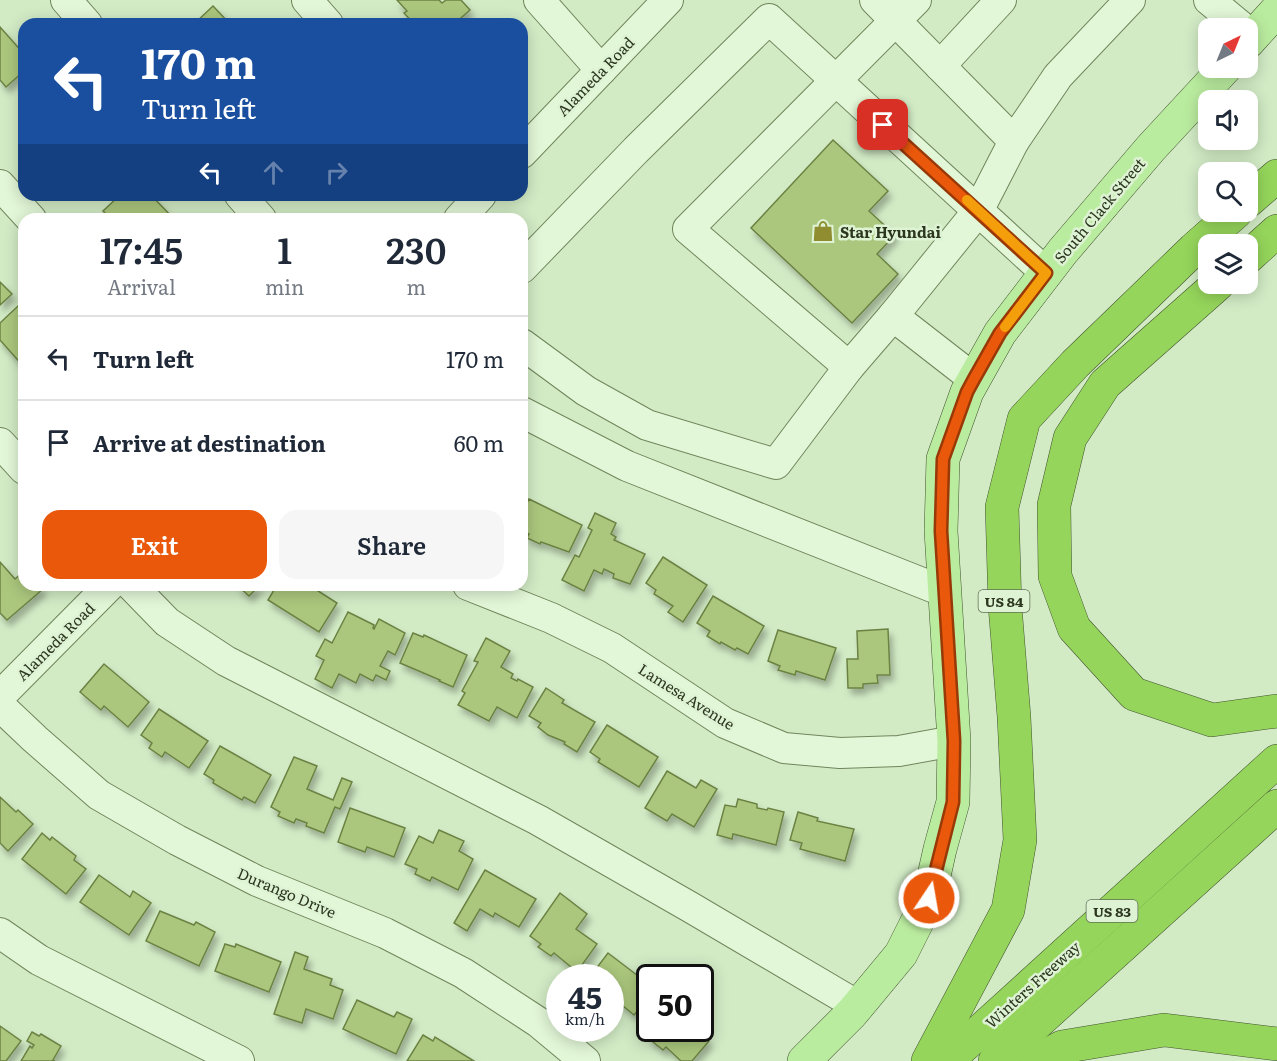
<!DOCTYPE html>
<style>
:root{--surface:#fff;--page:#f6f6f7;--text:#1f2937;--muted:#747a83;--line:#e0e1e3;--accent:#ea580c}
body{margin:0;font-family:Literata,serif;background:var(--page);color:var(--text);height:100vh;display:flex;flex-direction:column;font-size:22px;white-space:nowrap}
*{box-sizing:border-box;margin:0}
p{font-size:20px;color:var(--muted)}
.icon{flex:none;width:33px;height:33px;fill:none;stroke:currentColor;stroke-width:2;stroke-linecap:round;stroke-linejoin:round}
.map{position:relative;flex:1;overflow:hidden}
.sheet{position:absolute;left:18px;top:213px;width:510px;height:378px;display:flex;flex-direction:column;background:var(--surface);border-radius:18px;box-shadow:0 3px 15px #0003}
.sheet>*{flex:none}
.banner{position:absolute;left:18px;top:18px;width:510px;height:183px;border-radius:18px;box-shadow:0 3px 15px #0003;background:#1a4fa0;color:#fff;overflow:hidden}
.needle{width:39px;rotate:43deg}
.controls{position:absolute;left:1198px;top:18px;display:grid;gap:12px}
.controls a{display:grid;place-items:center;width:60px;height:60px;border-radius:12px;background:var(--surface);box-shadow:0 3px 15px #0003;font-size:30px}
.speed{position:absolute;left:546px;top:964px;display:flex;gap:12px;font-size:30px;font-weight:700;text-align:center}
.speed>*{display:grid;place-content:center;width:78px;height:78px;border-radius:50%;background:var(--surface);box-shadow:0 3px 15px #0003;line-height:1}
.speed small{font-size:15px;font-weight:400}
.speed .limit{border:3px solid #111;border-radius:9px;background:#fff;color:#111}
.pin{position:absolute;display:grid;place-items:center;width:51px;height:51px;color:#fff;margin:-26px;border-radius:12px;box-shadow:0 3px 9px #0006}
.me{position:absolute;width:66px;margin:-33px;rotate:12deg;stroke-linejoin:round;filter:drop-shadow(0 0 4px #0008)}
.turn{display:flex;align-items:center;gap:21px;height:126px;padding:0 24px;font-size:27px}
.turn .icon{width:78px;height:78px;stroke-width:2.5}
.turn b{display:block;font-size:42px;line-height:51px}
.lanes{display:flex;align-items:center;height:57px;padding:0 24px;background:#0003;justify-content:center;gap:30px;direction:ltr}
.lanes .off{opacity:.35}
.eta{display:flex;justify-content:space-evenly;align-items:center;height:102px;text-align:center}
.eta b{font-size:36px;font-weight:600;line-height:42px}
.primary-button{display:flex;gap:12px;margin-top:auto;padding:12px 24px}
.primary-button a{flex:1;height:69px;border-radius:18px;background:var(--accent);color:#fff;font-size:24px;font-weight:600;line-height:69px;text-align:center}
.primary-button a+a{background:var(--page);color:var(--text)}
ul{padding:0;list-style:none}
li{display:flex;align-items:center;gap:18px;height:84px;padding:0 24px;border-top:2px solid var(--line)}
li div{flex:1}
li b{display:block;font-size:22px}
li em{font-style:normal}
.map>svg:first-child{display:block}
.building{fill:#abc77d;stroke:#6c8243;stroke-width:1.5;filter:url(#shadow)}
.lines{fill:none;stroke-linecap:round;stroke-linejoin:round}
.minor-casing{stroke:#71855c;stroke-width:32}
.major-casing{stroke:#445330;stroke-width:34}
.highway-casing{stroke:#445330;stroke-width:34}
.minor{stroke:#e2f7d7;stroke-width:30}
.major{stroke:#baec9f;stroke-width:33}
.highway{stroke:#95d55b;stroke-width:33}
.route-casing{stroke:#983908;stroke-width:15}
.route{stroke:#ea580c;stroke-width:10}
.slow{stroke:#f59e0b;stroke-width:10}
.labels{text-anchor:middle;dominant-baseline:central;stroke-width:5;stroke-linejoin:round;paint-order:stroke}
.shield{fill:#def3d4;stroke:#616f55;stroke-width:1.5}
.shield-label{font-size:14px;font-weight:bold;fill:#2c361f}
.street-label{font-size:15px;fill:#2c361f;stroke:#def3d4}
.poi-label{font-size:15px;font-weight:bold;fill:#2c361f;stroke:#def3d4;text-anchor:start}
</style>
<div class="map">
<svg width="1277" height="1061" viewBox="0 0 1277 1061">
<defs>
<filter id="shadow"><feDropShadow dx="3.5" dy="6" stdDeviation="3" flood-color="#0004"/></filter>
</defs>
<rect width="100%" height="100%" fill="#d2ebc5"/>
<g class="building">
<path d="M 397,0 L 439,0 L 442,3 L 446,0 L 461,0 L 470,10 L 454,24 L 414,24 L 404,13 L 407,11 Z"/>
<path d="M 213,6 L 230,24 L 194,24 Z"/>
<path d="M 0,27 L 24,54 L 24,71 L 6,87 L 0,80 Z"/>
<path d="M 833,140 L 888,191 L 869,211 L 895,235 L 877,254 L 898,274 L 852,323 L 751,228 Z"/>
<path d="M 120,195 L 151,195 L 174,219 L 111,219 L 103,211 Z"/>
<path d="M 0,282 L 12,294 L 0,305 Z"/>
<path d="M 18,306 L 24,313 L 24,367 L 0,340 L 0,323 Z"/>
<path d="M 529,499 L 582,525 L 569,552 L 541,542 L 540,544 L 527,538 L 529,534 L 522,530 L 522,513 Z"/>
<path d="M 595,513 L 616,523 L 611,534 L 616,537 L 614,540 L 645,554 L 630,584 L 613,578 L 614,574 L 604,569 L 602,574 L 594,570 L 584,591 L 562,580 L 575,555 L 579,557 L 592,530 L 588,528 Z"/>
<path d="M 663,557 L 707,585 L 683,622 L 668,612 L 673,606 L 654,594 L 656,590 L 646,583 Z"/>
<path d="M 0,562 L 15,579 L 24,571 L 24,585 L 39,585 L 43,589 L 7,620 L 0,613 Z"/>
<path d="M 237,585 L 260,585 L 249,596 Z"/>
<path d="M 277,585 L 309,585 L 337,603 L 319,632 L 268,600 Z"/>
<path d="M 713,596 L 764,626 L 748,654 L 737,648 L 735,650 L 721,642 L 720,644 L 707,636 L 710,631 L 697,623 Z"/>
<path d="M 348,612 L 374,625 L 373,628 L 374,629 L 379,619 L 405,633 L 395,655 L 388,651 L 380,666 L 390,671 L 386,680 L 376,675 L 373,681 L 360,674 L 356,683 L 339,674 L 332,688 L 315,679 L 324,660 L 316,656 L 325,639 L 332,643 Z"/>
<path d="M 888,629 L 890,675 L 877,675 L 878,683 L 863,684 L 863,688 L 848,688 L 847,659 L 858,659 L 857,631 Z"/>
<path d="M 778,630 L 836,648 L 825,680 L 796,671 L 795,675 L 778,670 L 780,666 L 768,661 Z"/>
<path d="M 413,633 L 423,637 L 424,635 L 467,655 L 453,687 L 439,681 L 440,680 L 400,663 Z"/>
<path d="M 486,638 L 510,651 L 501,667 L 513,674 L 511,678 L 517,681 L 518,679 L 533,687 L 517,718 L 497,707 L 489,721 L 458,705 L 465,693 L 462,691 L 478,662 L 474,661 Z"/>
<path d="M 104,664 L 149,702 L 128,727 L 104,706 L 101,710 L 80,692 Z"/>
<path d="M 546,688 L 564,700 L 562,703 L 595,722 L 577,752 L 564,744 L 565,742 L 548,735 L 538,727 L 541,723 L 529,716 Z"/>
<path d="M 159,709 L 208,741 L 189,768 L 165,752 L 162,757 L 149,748 L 152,743 L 141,735 Z"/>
<path d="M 607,725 L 658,757 L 639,787 L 598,762 L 600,759 L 590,752 Z"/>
<path d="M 220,746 L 271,775 L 255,803 L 244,797 L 242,800 L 213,783 L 214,780 L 204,774 Z"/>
<path d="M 294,757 L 317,766 L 307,789 L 333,800 L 342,778 L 352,782 L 340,809 L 335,807 L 324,833 L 306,826 L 307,823 L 296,819 L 294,823 L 278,816 L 280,812 L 271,807 Z"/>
<path d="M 667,771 L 696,788 L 701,780 L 717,789 L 694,827 L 672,814 L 667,821 L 645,808 Z"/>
<path d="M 0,797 L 16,812 L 18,810 L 33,824 L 8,851 L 0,843 Z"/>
<path d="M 738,799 L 757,804 L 757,808 L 767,810 L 768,808 L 784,812 L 776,845 L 733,834 L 732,839 L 717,835 L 725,805 L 736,807 Z"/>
<path d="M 350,808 L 405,828 L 394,857 L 367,847 L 365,852 L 338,842 Z"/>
<path d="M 798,812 L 818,818 L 817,821 L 854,829 L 845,861 L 800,849 L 802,843 L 790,840 Z"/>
<path d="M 439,830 L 464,841 L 459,851 L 473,859 L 458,890 L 432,877 L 430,881 L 415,874 L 417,869 L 405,864 L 419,836 L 433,843 Z"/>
<path d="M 42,833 L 50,840 L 52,837 L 76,856 L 74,860 L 86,869 L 66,894 L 22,859 Z"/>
<path d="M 485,870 L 536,899 L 519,927 L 495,913 L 493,917 L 480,909 L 467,931 L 454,923 Z"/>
<path d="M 99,875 L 130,897 L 133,891 L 151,903 L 129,935 L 80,902 Z"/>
<path d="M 560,893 L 587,914 L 576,929 L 597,944 L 577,972 L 554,953 L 551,956 L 538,947 L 541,944 L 530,936 Z"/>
<path d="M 160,911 L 194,925 L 196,922 L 215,932 L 199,966 L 146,941 Z"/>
<path d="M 225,944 L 235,947 L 236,944 L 281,962 L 269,992 L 215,971 Z"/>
<path d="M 295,952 L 308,957 L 304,969 L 332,979 L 330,985 L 343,990 L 333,1019 L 306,1009 L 302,1023 L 274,1014 Z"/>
<path d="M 608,953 L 650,985 L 650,996 L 634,1015 L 612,997 L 610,999 L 610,978 L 589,978 Z"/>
<path d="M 357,1000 L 394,1017 L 397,1012 L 412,1019 L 396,1054 L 343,1029 Z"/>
<path d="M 650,1021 L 650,1029 L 695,1029 L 709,1041 L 692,1061 L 681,1061 L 666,1047 L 663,1050 L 648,1038 L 652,1034 L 645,1027 Z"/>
<path d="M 0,1026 L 21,1041 L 6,1061 L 0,1061 Z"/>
<path d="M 32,1032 L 39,1036 L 41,1034 L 61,1046 L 53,1060 L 55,1061 L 21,1061 L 30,1046 L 32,1048 L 34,1045 L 27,1041 Z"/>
<path d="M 423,1035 L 433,1041 L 435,1037 L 474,1061 L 407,1061 Z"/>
</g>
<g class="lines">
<defs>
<g id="minor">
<path d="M 66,0 L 87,24"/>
<path d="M 307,0 L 328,24"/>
<path d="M 539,0 L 601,70"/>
<path d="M 875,0 L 1014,141 L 978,211 L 893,316 L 974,379"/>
<path d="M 1209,0 L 1243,28"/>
<path d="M 940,66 L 1001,0"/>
<path d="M 1014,141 L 1058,76 L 1130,0"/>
<path d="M 522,153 L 668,0"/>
<path d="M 0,185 L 31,219"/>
<path d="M 240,195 L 261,219"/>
<path d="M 459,219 L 481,195"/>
<path d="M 522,268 L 636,150 L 769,19 L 1046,273"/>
<path d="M 893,316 L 849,367 L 688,229 L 916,0"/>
<path d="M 522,344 L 586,391 L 647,425 L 776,464 L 849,367"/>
<path d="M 522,412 L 627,466 L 945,592"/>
<path d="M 0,443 L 24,469"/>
<path d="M 131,585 L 167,622 L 226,661 L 538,820 L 690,907 L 858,1006"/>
<path d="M 468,585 L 551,618 L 612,648 L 725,723 L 784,748 L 840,753 L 899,751 L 954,741"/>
<path d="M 0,696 L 110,585"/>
<path d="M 0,706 L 35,739 L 99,795 L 177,840 L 257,881 L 385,933 L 463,973 L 538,1022 L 585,1061"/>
<path d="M 0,933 L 39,960 L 239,1061"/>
</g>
<g id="major">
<path d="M 1248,42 L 1277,10"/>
<path d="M 804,1061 L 852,1013 L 901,954 L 929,898 L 940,849 L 953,802 L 954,741 L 941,531 L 943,459 L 967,392 L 1000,333 L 1063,251 L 1151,148 L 1225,68"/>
</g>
<g id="highway">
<path d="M 1248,201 L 1277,176"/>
<path d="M 1248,257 L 1277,231"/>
<path d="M 1218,284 L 1105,384 L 1070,438 L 1054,505 L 1055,576 L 1074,628 L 1134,694 L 1212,720 L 1277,711"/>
<path d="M 928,1061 L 1008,910 L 1020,840 L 1014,717 L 1005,606 L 1002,507 L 1024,419 L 1075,364 L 1194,249 L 1236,212"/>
<path d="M 947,1061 L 1277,761"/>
<path d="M 995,1061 L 1277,806"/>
<path d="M 1036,1061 L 1062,1047 L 1164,1030 L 1277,1044"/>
</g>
</defs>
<use href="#minor" class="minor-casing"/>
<use href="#major" class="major-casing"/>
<use href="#highway" class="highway-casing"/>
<use href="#minor" class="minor"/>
<use href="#major" class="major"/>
<use href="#highway" class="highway"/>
</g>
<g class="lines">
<defs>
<path id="route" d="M 883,125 L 1046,273 L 1000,333 L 974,379 L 967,392 L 943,459 L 941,531 L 954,741 L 953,802 L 929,898"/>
</defs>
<use href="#route" class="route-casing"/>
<use href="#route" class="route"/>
<path class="slow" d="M 967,200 L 1046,273 L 1005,327"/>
</g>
<defs>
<symbol id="shop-bare" viewBox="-9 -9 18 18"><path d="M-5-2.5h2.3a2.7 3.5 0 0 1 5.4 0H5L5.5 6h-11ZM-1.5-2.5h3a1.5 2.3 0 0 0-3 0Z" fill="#908c30" stroke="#def3d4" stroke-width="2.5" paint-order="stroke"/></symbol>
</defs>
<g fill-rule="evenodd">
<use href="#shop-bare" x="808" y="216" width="30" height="30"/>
</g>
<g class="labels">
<g class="shield">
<rect x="978.5" y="590" width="51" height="22" rx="4.5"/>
<rect x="1086.5" y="900" width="51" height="22" rx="4.5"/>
</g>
<g class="shield-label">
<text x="1004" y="601">US 84</text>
<text x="1112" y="911">US 83</text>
</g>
<g class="street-label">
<text transform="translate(595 76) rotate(-46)">Alameda Road</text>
<text transform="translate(1099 210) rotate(-50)">South Clack Street</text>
<text transform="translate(55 641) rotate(-45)">Alameda Road</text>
<text transform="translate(687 696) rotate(32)">Lamesa Avenue</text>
<text transform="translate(287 892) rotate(23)">Durango Drive</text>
<text transform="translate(1032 984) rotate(-42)">Winters Freeway</text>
</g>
<g class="poi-label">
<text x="840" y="231">Star Hyundai</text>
</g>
</g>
</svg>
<div class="controls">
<a><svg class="needle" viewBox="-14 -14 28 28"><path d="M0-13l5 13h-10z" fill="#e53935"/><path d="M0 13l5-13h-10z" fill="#747a83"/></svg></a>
<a><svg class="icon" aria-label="sound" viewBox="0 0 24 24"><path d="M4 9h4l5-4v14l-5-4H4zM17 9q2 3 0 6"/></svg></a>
<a><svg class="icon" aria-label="search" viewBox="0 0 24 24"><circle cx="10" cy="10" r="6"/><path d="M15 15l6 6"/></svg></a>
<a><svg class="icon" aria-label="layers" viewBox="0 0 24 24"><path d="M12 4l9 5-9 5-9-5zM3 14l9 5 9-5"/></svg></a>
</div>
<div class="speed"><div>45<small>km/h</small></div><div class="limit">50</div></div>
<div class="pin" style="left:883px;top:125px;background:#d93025"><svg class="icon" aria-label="arrive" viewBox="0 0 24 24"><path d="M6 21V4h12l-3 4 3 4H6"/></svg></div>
<svg class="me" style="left:929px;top:898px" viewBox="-20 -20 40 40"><circle r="17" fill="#ea580c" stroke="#fff" stroke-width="3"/><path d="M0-11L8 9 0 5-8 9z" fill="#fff"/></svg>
<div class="banner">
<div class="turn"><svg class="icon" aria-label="left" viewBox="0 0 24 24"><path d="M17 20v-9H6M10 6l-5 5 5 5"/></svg><div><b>170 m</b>Turn left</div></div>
<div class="lanes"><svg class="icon" aria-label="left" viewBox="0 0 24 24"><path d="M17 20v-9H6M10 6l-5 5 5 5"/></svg><svg class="icon off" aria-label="ahead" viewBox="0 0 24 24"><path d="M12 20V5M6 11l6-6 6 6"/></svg><svg class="icon off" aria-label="right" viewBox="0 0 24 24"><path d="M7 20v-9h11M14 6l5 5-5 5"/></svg></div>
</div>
<section class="sheet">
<div class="eta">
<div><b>17:45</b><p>Arrival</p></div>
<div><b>1</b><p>min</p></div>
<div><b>230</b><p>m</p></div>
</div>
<ul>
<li><svg class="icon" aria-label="left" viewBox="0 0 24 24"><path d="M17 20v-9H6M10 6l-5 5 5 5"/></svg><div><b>Turn left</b></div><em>170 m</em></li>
<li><svg class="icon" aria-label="arrive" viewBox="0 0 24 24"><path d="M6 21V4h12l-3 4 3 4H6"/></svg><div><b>Arrive at destination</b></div><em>60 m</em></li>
</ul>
<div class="primary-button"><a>Exit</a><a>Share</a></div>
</section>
</div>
